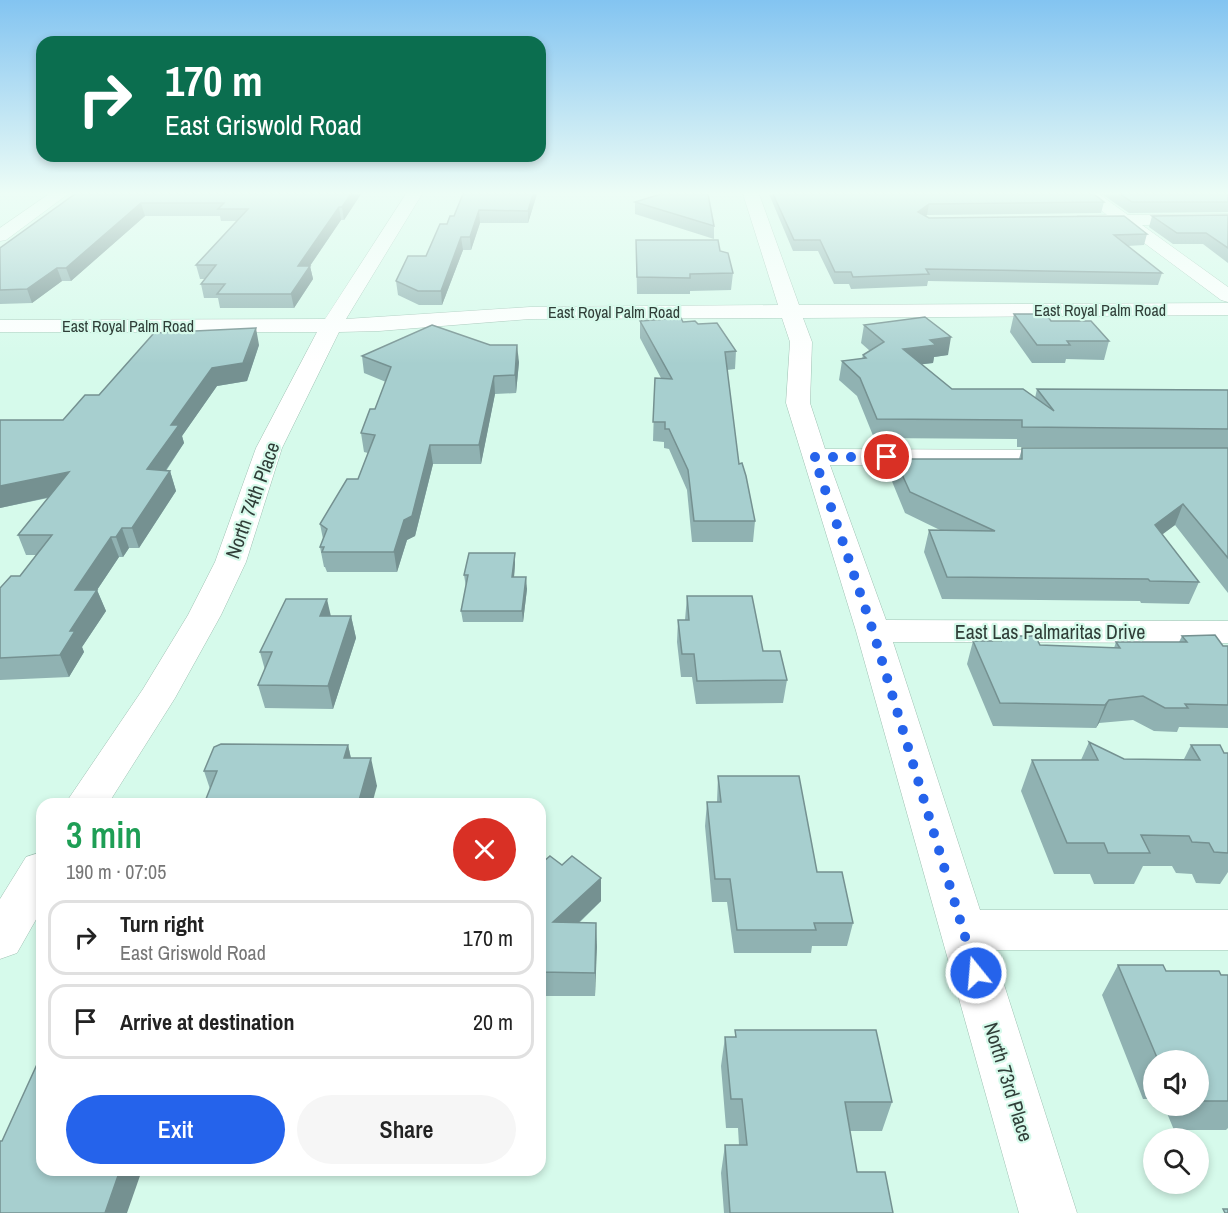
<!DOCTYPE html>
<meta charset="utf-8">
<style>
:root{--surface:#fff;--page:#f6f6f6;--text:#222;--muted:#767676;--line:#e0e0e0;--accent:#2563eb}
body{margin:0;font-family:"Archivo Narrow",sans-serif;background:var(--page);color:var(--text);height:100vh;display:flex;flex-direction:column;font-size:22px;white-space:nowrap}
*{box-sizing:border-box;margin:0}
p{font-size:20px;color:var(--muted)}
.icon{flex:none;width:33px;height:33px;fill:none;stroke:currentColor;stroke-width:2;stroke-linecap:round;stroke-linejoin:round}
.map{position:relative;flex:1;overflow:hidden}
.details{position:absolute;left:36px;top:798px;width:510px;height:378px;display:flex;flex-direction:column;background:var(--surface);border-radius:18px;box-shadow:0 3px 9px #0003}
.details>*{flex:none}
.guide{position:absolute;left:36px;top:36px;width:510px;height:126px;border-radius:18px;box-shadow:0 3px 9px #0003;background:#0b6e4f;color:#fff;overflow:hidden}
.controls{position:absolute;left:1143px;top:1050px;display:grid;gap:12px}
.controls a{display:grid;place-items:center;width:66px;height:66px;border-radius:50%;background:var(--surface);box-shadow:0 3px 9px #0003;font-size:30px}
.pin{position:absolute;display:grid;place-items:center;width:51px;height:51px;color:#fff;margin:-26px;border:3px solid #fff;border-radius:50%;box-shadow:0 2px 6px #0007}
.me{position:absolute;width:66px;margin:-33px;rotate:343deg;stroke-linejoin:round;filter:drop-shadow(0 0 4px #0008)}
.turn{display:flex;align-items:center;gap:21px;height:126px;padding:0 30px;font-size:27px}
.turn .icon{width:78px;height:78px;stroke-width:2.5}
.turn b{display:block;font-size:42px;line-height:51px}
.round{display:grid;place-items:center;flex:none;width:63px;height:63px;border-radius:32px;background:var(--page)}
.overview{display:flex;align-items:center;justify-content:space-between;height:102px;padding:0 30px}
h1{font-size:36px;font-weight:600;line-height:45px;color:#1e9e55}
.button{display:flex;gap:12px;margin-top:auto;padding:12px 30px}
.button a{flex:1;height:69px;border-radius:36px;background:var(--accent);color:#fff;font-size:24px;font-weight:600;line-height:69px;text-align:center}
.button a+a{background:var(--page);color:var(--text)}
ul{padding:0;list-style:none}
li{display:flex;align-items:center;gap:18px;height:75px;margin:0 12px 9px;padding:0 18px;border:3px solid var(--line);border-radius:18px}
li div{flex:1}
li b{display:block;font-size:22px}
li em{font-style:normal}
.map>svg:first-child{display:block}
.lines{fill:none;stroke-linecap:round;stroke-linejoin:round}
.minor-casing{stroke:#9fc1b3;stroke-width:1}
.minor{fill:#fff;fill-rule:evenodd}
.wall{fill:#90b2b2}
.shaded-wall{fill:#759191}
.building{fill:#a7cfcf;stroke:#759191;stroke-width:1.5}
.route{stroke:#2563eb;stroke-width:10;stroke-dasharray:0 18}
.labels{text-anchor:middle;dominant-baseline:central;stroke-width:4.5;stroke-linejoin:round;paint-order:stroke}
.far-street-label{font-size:16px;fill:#303e38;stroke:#d6faeb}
.street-label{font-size:20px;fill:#303e38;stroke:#d6faeb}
</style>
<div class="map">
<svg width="1228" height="1213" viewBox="0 0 1228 1213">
<rect width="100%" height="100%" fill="#d6faeb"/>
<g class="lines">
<defs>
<g id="minor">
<path d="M 49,194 L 68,194 L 6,240 L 0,241 L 0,228 Z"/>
<path d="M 406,194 L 422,194 L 346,319 L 530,307 L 778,305 L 743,194 L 759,194 L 799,305 L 1228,303 L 1228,315 L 803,318 L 812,342 L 810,403 L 825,449 L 1064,450 L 1073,452 L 1077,458 L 1073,464 L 1064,466 L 830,465 L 886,620 L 1228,621 L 1228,643 L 893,642 L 980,910 L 1228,910 L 1228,950 L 993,950 L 1077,1213 L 1019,1213 L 856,631 L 786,403 L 790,342 L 782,318 L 530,319 L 379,331 L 339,332 L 282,448 L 246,562 L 221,615 L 175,698 L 108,804 L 65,804 L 143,689 L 188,615 L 215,562 L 256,448 L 317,332 L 0,332 L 0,320 L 325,319 Z"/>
<path d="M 1081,194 L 1099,194 L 1128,215 L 1228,214 L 1228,224 L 1142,225 L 1228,287 L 1228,302 L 1221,300 L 1120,225 L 1077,224 L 1075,220 L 1077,216 L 1107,215 Z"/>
<path d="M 42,852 L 42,909 L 17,953 L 0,959 L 0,899 L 26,857 Z"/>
</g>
</defs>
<use href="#minor" class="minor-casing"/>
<use href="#minor" class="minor"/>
</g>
<g class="wall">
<path d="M 75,194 L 361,194 L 344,220 L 341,220 L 310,266 L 313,279 L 294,308 L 220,308 L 218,298 L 204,298 L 201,284 L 205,279 L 200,279 L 196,265 L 237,221 L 221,221 L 220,216 L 145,216 L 71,281 L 62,281 L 32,303 L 0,304 L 0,248 Z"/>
<path d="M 463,194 L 537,194 L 528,223 L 480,223 L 471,250 L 463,250 L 442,305 L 419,305 L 398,295 L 396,281 L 426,256 L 447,224 L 454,216 Z"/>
<path d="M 769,194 L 1094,194 L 1104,202 L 1101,213 L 927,215 L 925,216 L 929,218 L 1147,234 L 1144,245 L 1127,246 L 1162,273 L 1158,285 L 928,281 L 927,286 L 851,289 L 849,284 L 834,284 L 818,251 L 793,251 Z"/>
<path d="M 1102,194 L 1228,194 L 1228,212 L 1129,213 Z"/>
<path d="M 635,202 L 714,226 L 714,239 L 635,214 Z"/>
<path d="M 1228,215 L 1228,263 L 1203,244 L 1173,244 L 1149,227 L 1152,216 Z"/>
<path d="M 636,240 L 720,251 L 733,273 L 731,290 L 690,291 L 690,294 L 637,294 Z"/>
<path d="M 1014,314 L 1051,321 L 1109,341 L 1104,360 L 1066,359 L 1065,363 L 1032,363 L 1010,332 Z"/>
<path d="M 640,321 L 683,322 L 698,324 L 736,351 L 735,369 L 727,370 L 739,464 L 755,521 L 753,542 L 692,542 L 687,490 L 669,449 L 664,448 L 664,442 L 653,441 L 655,378 L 661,378 L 640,338 Z"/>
<path d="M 864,325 L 948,355 L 934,357 L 933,363 L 921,364 L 952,389 L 1035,398 L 1037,389 L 1228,390 L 1228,593 L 1175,525 L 1162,534 L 1199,582 L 1189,604 L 1141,603 L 1140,601 L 942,599 L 924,552 L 929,530 L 942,531 L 905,513 L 891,479 L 895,459 L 1019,459 L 1022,448 L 1140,448 L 1017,447 L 1017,439 L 874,438 L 857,396 L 839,380 L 842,361 L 862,359 L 863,355 L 870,351 L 861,343 Z"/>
<path d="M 259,345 L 247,381 L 217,386 L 182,436 L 184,443 L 166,471 L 170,471 L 176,491 L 139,548 L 129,548 L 123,557 L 119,557 L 97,590 L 106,611 L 82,647 L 84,652 L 69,677 L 0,680 L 0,588 L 20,576 L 36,555 L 26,555 L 18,535 L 48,498 L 0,508 L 0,420 L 63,420 L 99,395 Z"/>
<path d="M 362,356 L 519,362 L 516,393 L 495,394 L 481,464 L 433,464 L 415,536 L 407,540 L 397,572 L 327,572 L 325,567 L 324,567 L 320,547 L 323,539 L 320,524 L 358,479 L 368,453 L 364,452 L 361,433 L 375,409 L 386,382 L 364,373 Z"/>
<path d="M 515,564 L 514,577 L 527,589 L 523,622 L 463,622 L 461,611 L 466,587 L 464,575 Z"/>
<path d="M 687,596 L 763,651 L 787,680 L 783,703 L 696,704 L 692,677 L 681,677 L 677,642 L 678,620 L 685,620 Z"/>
<path d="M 351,616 L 356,638 L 333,709 L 265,708 L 258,685 L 265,670 L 260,652 Z"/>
<path d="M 999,636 L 1040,645 L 1114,648 L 1116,642 L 1179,642 L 1182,636 L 1223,646 L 1228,646 L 1228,728 L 1179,727 L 1177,732 L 1154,731 L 1133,720 L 1099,723 L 1096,728 L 993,726 L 967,664 L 973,641 L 997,641 Z"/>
<path d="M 1089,742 L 1124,759 L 1184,759 L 1191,745 L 1224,753 L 1228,753 L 1228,872 L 1220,884 L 1196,883 L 1192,874 L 1176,873 L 1172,866 L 1143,866 L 1134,884 L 1094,884 L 1090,874 L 1054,874 L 1021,791 L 1032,760 L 1081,760 Z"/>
<path d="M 348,745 L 351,758 L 377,786 L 210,789 L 204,771 Z"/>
<path d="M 718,776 L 817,872 L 853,923 L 847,946 L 812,946 L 811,953 L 734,953 L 727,902 L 712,902 L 705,826 L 707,802 L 717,802 Z"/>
<path d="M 540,861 L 601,901 L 579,923 L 596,923 L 595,996 L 540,996 Z"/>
<path d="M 1118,965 L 1166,971 L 1228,975 L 1228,1128 L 1226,1130 L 1174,1130 L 1164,1106 L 1157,1106 L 1198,1106 L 1198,1060 L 1154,1060 L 1154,1099 L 1143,1099 L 1102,995 Z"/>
<path d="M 735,1030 L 892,1102 L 882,1131 L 850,1131 L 857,1172 L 893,1213 L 724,1213 L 721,1173 L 725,1145 L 739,1145 L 738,1128 L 726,1128 L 721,1066 L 725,1037 L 735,1037 Z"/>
</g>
<g class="shaded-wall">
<path d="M 351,194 L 361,194 L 344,220 L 342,207 Z"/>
<path d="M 533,194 L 537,194 L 528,223 L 528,211 Z"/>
<path d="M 141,203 L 145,216 L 71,281 L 66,268 Z"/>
<path d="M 929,204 L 927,215 L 916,223 L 918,212 Z"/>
<path d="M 339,207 L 341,220 L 301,279 L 298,266 Z"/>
<path d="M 479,210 L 480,223 L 471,250 L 470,237 Z"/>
<path d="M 461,237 L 463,250 L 442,305 L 441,291 Z"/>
<path d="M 310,266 L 313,279 L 294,308 L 291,294 Z"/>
<path d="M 57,268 L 62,281 L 32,303 L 27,289 Z"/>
<path d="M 256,328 L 259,345 L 247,381 L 217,386 L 182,436 L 184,443 L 153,489 L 147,469 L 171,425 L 212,368 Z"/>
<path d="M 951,337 L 948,355 L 934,357 L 933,363 L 899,367 L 903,349 L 930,340 Z"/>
<path d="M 517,345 L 519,362 L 516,393 L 515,375 Z"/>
<path d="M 494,376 L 495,394 L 481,464 L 479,445 Z"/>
<path d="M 430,445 L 433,464 L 415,536 L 407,540 L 397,572 L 394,552 L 404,520 Z"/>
<path d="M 170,471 L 176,491 L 139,548 L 132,528 Z"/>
<path d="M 69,472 L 77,491 L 0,508 L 0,486 Z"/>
<path d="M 1183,504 L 1175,525 L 1147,546 L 1155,525 Z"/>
<path d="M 122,528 L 129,548 L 123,557 L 116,537 Z"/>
<path d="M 111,537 L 119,557 L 97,590 L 106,611 L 82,647 L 84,652 L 69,677 L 60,655 L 70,631 L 75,590 Z"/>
<path d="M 515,553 L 515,564 L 513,589 L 512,577 Z"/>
<path d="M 526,577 L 527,589 L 523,622 L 522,611 Z"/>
<path d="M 327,599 L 332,621 L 320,616 Z"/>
<path d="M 351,616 L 356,638 L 333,709 L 328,686 Z"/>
<path d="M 1109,700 L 1099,723 L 1096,728 L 1105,705 Z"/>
<path d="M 348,745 L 354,773 L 344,758 Z"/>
<path d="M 371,758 L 377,786 L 372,804 L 358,804 Z"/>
<path d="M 601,878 L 601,901 L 555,945 L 553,922 Z"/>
<path d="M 596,923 L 597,947 L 595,996 L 595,973 Z"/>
<path d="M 120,1170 L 142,1170 L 127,1213 L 105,1213 Z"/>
</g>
<g class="building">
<path d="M 75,194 L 351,194 L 342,207 L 339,207 L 298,266 L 310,266 L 291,294 L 217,294 L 225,284 L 201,284 L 216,265 L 196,265 L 248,209 L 218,209 L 224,203 L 141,203 L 66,268 L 57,268 L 27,289 L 0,290 L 0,248 Z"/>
<path d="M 463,194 L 533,194 L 528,211 L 479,210 L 470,237 L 461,237 L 441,291 L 418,291 L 396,281 L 408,256 L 426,256 L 440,224 L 447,224 L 450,216 L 454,216 Z"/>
<path d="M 661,194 L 708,194 L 714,226 L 635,202 Z"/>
<path d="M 773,194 L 1094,194 L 1104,202 L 929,204 L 918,212 L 929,218 L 1124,216 L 1147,234 L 1114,235 L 1162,273 L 926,269 L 929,274 L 853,277 L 851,272 L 835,272 L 820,240 L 794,240 Z"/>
<path d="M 1120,194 L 1228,194 L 1228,202 L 1132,202 Z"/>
<path d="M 1228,215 L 1228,248 L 1206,233 L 1177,233 L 1152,216 Z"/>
<path d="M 636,240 L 718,240 L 720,251 L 728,253 L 733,273 L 690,274 L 690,278 L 637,277 Z"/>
<path d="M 1014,314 L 1046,314 L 1051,321 L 1091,321 L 1109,341 L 1067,341 L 1070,345 L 1037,345 Z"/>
<path d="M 925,317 L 951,337 L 930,340 L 936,345 L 903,349 L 952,389 L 1023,389 L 1054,411 L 1037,389 L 1228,390 L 1228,429 L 1022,427 L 1022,420 L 877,419 L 860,378 L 842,361 L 866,358 L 863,355 L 884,342 L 864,325 Z"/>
<path d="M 681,318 L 683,322 L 695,321 L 698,324 L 717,323 L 736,351 L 725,352 L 739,464 L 742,463 L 746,476 L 755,521 L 694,521 L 688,470 L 669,429 L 665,429 L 665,422 L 653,422 L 655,378 L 672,379 L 640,321 Z"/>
<path d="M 432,325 L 490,345 L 517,345 L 515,375 L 494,376 L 479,445 L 430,445 L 412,516 L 404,520 L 394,552 L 322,552 L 324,547 L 320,547 L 327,529 L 320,524 L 347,479 L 358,479 L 375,435 L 361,433 L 370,409 L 375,409 L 391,367 L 362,356 Z"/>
<path d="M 256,328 L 243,363 L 212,368 L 171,425 L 179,425 L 147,469 L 170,471 L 132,528 L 122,528 L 116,537 L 111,537 L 75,590 L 97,590 L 70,631 L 75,631 L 60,655 L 0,658 L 0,588 L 11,576 L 20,576 L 52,535 L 18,535 L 69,472 L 0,486 L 0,420 L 63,420 L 85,395 L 99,395 L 154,333 Z"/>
<path d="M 1022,448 L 1228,448 L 1228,558 L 1183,504 L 1155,525 L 1199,582 L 1150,581 L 1148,579 L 947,577 L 929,530 L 995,531 L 910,492 L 895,459 L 1022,459 Z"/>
<path d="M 469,553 L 515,553 L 512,577 L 526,577 L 522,611 L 461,611 L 468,575 L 464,575 Z"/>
<path d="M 687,596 L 752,596 L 763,651 L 780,651 L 787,680 L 697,681 L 694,654 L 682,654 L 678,620 L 689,620 Z"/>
<path d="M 286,599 L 327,599 L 320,616 L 351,616 L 328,686 L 258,685 L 272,652 L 260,652 Z"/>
<path d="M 1215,635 L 1223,646 L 1228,646 L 1228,705 L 1185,704 L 1188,708 L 1165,708 L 1143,696 L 1109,700 L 1105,705 L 1000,703 L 973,641 L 1001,641 L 999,636 L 1035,636 L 1040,645 L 1120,648 L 1116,642 L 1187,642 L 1182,636 Z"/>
<path d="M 1089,742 L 1124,759 L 1200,760 L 1191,745 L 1220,745 L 1224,753 L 1228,753 L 1228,853 L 1214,852 L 1209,843 L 1192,842 L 1189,836 L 1141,835 L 1150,853 L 1108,853 L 1104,843 L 1067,843 L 1032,760 L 1098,760 Z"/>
<path d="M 221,744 L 348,745 L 344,758 L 371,758 L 358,804 L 204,804 L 217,771 L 204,771 L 214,747 Z"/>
<path d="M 718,776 L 799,776 L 817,872 L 842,872 L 853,923 L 814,923 L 816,930 L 737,930 L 730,879 L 715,879 L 707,802 L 721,802 Z"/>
<path d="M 550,856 L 562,865 L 572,856 L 601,878 L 553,922 L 596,923 L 595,973 L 540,972 L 540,861 L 544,861 Z"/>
<path d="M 1118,965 L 1163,965 L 1166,971 L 1219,971 L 1221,975 L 1228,975 L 1228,1101 L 1198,1101 L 1198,1060 L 1158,1060 Z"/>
<path d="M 735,1030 L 876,1030 L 892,1102 L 845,1102 L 857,1172 L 885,1172 L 893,1213 L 730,1213 L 725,1145 L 747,1145 L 742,1099 L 731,1099 L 725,1037 L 736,1037 Z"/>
<path d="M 39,1060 L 42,1060 L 42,1170 L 120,1170 L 105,1213 L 0,1213 L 0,1141 L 2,1141 Z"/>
<path d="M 1223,1209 L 1228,1209 L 1228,1213 L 1225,1213 Z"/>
</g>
<linearGradient id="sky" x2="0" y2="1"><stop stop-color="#83c4f1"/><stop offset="0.53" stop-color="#edfdf6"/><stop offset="1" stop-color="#edfdf6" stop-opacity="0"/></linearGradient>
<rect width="1228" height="364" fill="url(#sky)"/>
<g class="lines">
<path class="route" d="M 887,457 L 814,457 L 873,631 L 976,973"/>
</g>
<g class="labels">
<g class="far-street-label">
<text x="1100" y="310">East Royal Palm Road</text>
<text x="614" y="312">East Royal Palm Road</text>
<text x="128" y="326">East Royal Palm Road</text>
</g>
<g class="street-label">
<text transform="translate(252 500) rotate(-70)">North 74th Place</text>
<text x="1050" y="631">East Las Palmaritas Drive</text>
<text transform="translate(1009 1082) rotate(73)">North 73rd Place</text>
</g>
</g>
</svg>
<div class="controls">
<a><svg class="icon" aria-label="sound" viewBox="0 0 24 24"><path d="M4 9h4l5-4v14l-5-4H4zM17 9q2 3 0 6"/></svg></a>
<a><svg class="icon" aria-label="search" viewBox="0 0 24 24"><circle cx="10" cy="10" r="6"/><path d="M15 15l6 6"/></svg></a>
</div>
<div class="pin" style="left:887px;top:457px;background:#d93025"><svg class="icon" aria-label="arrive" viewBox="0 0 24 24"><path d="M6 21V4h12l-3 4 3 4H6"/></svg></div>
<svg class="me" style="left:976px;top:973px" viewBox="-20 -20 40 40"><circle r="17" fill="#2563eb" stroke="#fff" stroke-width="3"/><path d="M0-11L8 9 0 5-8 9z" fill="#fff"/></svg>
<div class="guide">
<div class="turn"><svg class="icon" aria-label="right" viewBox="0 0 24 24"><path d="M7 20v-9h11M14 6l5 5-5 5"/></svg><div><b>170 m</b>East Griswold Road</div></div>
</div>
<section class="details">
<div class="overview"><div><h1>3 min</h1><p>190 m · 07:05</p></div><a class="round" style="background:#d93025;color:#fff"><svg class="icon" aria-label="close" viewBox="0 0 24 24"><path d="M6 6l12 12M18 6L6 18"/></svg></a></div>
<ul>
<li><svg class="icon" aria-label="right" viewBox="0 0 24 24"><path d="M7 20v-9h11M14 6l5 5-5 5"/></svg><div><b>Turn right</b><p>East Griswold Road</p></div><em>170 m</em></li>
<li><svg class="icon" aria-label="arrive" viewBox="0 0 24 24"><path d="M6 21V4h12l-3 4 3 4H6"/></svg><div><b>Arrive at destination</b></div><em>20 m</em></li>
</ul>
<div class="button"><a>Exit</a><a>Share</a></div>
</section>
</div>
